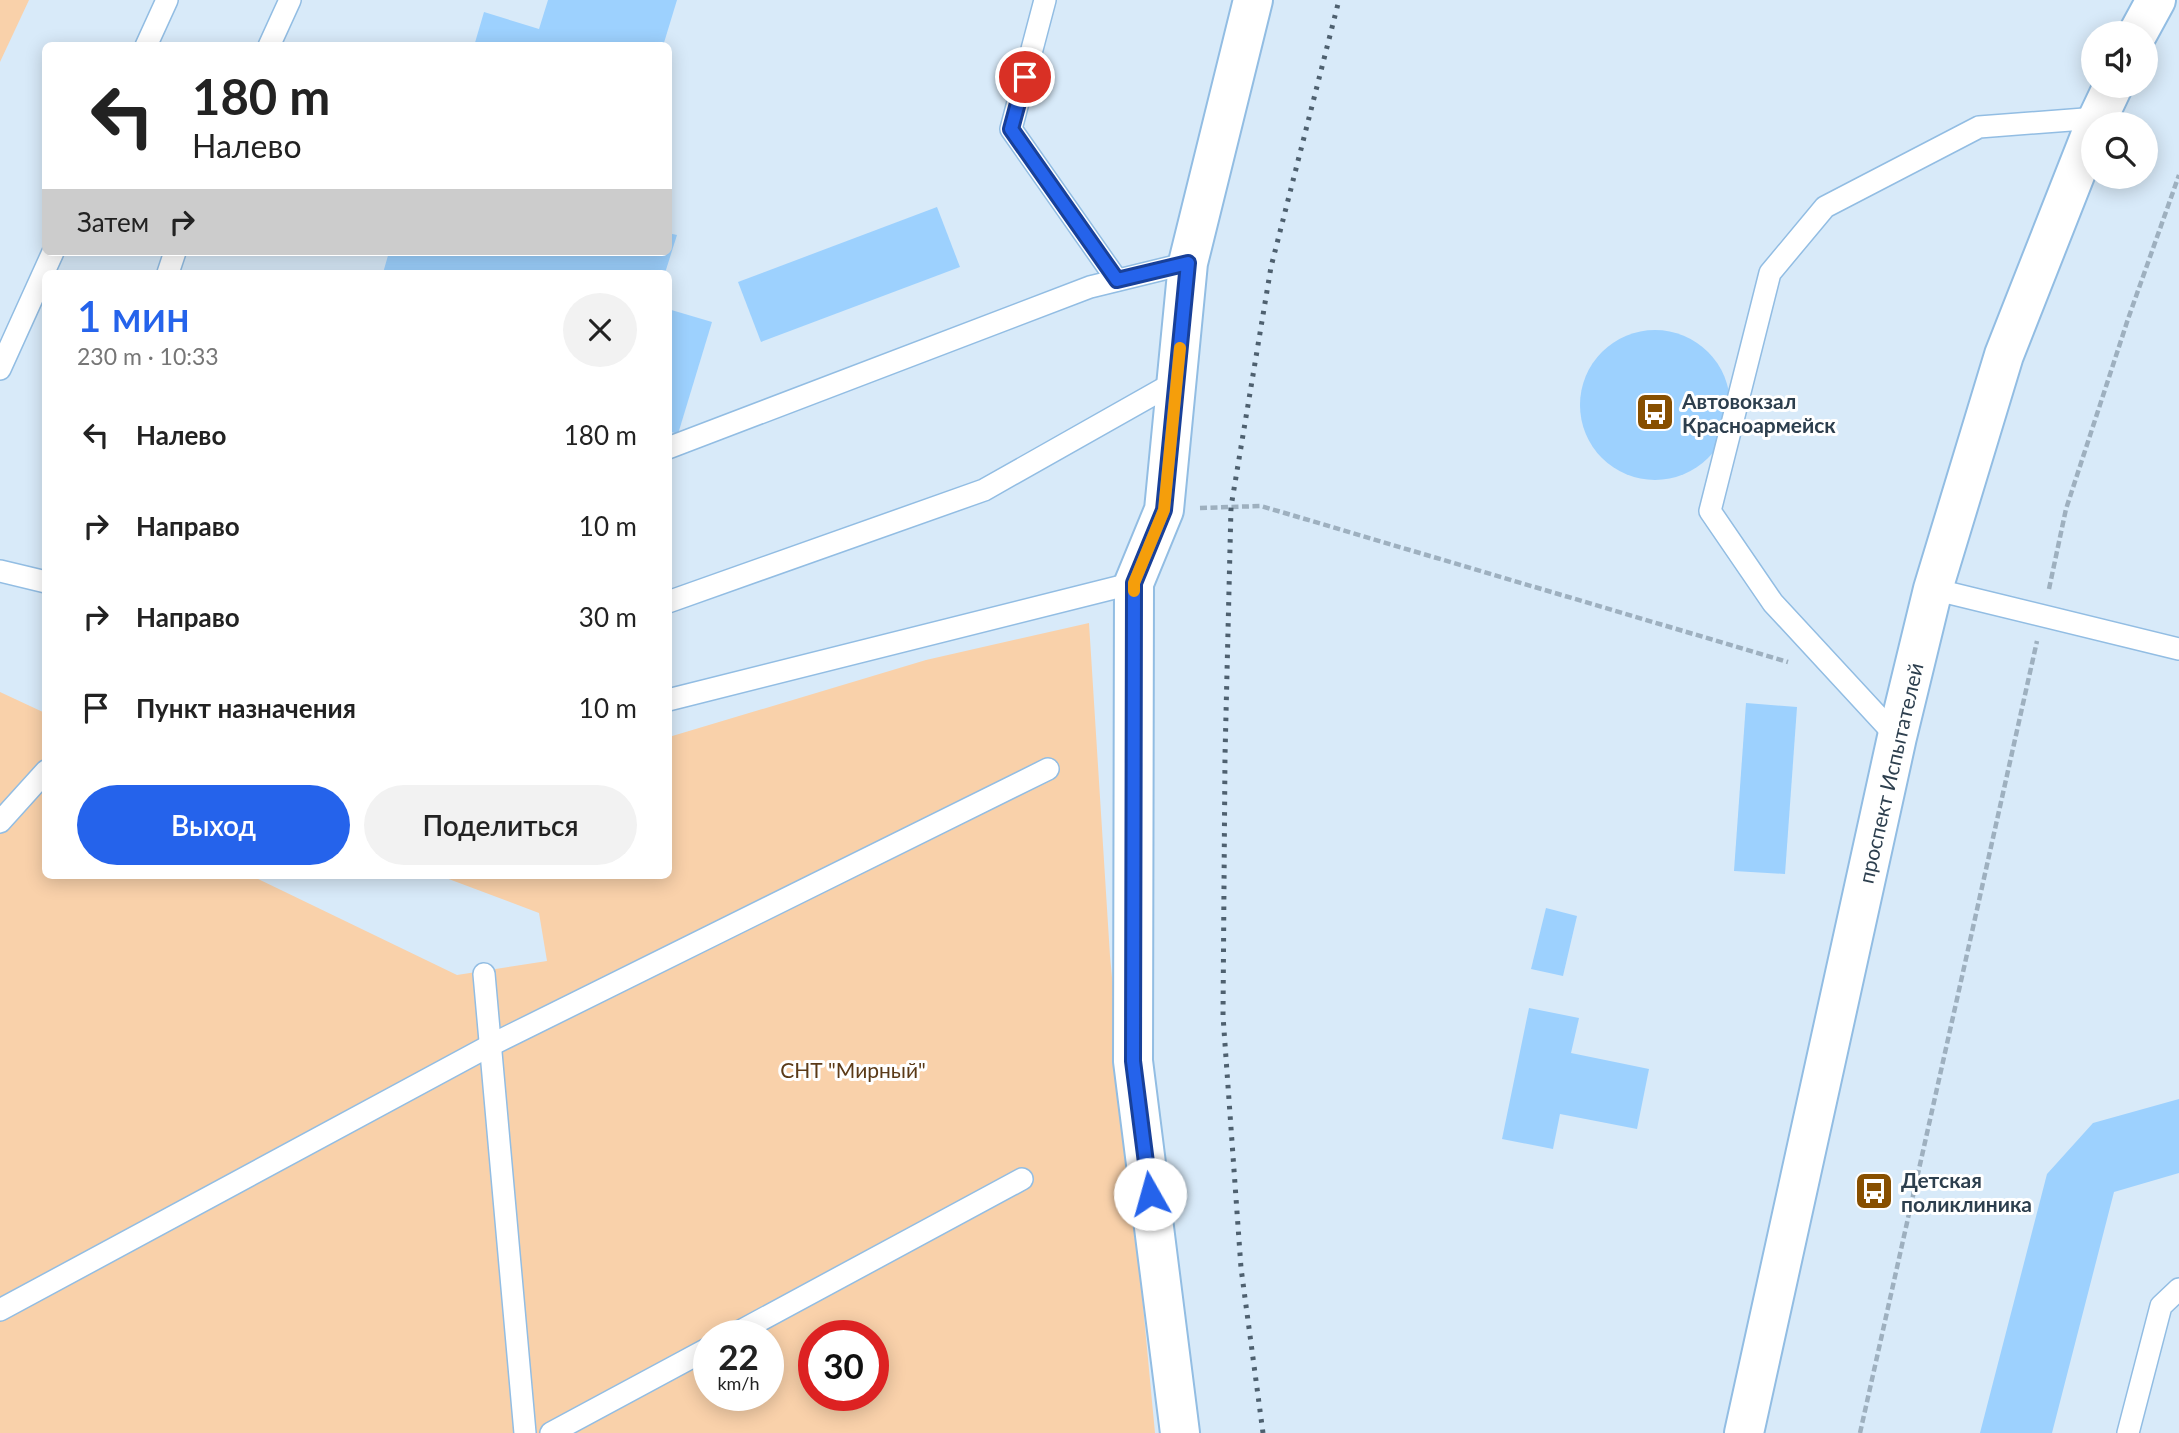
<!DOCTYPE html>
<html lang="ru">
<meta charset="utf-8">
<style>
:root{--surface:#fff;--page:#f2f2f2;--text:#222;--muted:#767676;--accent:#2563eb}
body{margin:0;font-family:Lato,sans-serif;background:var(--page);color:var(--text);height:100vh;display:flex;flex-direction:column;font-size:26px;white-space:nowrap}
*{box-sizing:border-box;margin:0}
p{font-size:23px;color:var(--muted)}
.icon{flex:none;width:38px;height:38px;fill:none;stroke:currentColor;stroke-width:2;stroke-linecap:round;stroke-linejoin:round}
.map{position:relative;flex:1;overflow:hidden}
.details{position:absolute;left:42px;top:270px;width:630px;height:609px;display:flex;flex-direction:column;background:var(--surface);border-radius:10px;box-shadow:0 4px 18px #0003}
.details>*{flex:none}
.guide{position:absolute;left:42px;top:42px;width:630px;height:214px;border-radius:10px;box-shadow:0 4px 18px #0003;background:#fff;color:var(--text);overflow:hidden}
.tools{position:absolute;left:2081px;top:21px;display:grid;gap:14px}
.tools a{display:grid;place-items:center;width:77px;height:77px;border-radius:50%;background:var(--surface);box-shadow:0 4px 18px #0003;font-size:35px}
.speed{position:absolute;left:693px;top:1320px;display:flex;gap:14px;font-size:35px;font-weight:700;text-align:center}
.speed>*{display:grid;place-content:center;width:91px;height:91px;border-radius:50%;background:var(--surface);box-shadow:0 4px 18px #0003;line-height:1}
.speed small{font-size:18px;font-weight:400}
.speed .limit{border:10px solid #d22;background:#fff;color:#111}
.pin{position:absolute;display:grid;place-items:center;width:60px;height:60px;color:#fff;margin:-30px;border:4px solid #fff;border-radius:50%;box-shadow:0 2px 7px #0007}
.me{position:absolute;width:77px;margin:-38px;rotate:353deg;stroke-linejoin:round;filter:drop-shadow(0 0 5px #0008)}
.turn{display:flex;align-items:center;gap:24px;height:147px;padding:0 35px;font-size:32px}
.turn .icon{width:91px;height:91px;stroke-width:2.5}
.turn b{display:block;font-size:49px;line-height:60px}
.then{display:flex;align-items:center;height:66px;padding:0 35px;background:#0003;gap:14px;font-size:26px}
.round{display:grid;place-items:center;flex:none;width:74px;height:74px;border-radius:37px;background:var(--page)}
.overview{display:flex;align-items:center;justify-content:space-between;height:119px;padding:0 35px}
h1{font-size:42px;font-weight:600;line-height:52px;color:var(--accent)}
.cta{display:flex;gap:14px;margin-top:auto;padding:14px 35px}
.cta a{flex:1;height:80px;border-radius:42px;background:var(--accent);color:#fff;font-size:28px;font-weight:600;line-height:80px;text-align:center}
.cta a+a{background:var(--page);color:var(--text)}
ul{padding:0;list-style:none}
li{display:flex;align-items:center;gap:21px;height:91px;padding:0 35px}
li div{flex:1}
li b{display:block;font-size:26px}
li em{font-style:normal}
.map>svg:first-child{display:block}
.green{fill:#f9d1aa;fill-rule:evenodd}
.building{fill:#9dd1fe}
.lines{fill:none;stroke-linecap:round;stroke-linejoin:round}
.lane-casing{stroke:#92bde3;stroke-width:24}
.street-casing{stroke:#92bde3;stroke-width:42}
.secondary-casing{stroke:#92bde3;stroke-width:42}
.path{stroke:#9eb0bf;stroke-width:4.5;stroke-dasharray:7 3.5;stroke-linecap:butt}
.lane{stroke:#fff;stroke-width:21}
.street{stroke:#fff;stroke-width:38}
.secondary{stroke:#fff;stroke-width:38}
.rail{stroke:#4e606f;stroke-width:5;stroke-dasharray:3.5 7;stroke-linecap:butt}
.route-casing{stroke:#184099;stroke-width:18}
.route{stroke:#2563eb;stroke-width:12}
.slow{stroke:#f59e0b;stroke-width:12}
.labels{text-anchor:middle;dominant-baseline:central;stroke-width:6;stroke-linejoin:round;paint-order:stroke}
.poi-label{font-size:21px;font-weight:bold;fill:#2d3f4e;stroke:#fff;text-anchor:start}
.street-label{font-size:21px;fill:#2d3f4e;stroke:#fff}
.park-label{font-size:21px;fill:#5b3a17;stroke:#fff}
</style>
<div class="map">
<svg width="2179" height="1433" viewBox="0 0 2179 1433">
<rect width="100%" height="100%" fill="#d8eaf9"/>
<g class="green">
<path d="M 0,0 L 29,0 L 0,62 Z"/>
<path d="M 1089,623 L 1110,956 L 1155,1433 L 0,1433 L 0,692 L 45,713 L 46,875 L 250,875 L 457,975 L 547,961 L 539,913 L 438,875 L 668,875 L 669,737 L 926,660 ZM 709,1335 L 768,1335 L 768,1395 L 709,1395 ZM 814,1335 L 873,1335 L 873,1395 L 814,1395 Z"/>
</g>
<g class="building">
<path d="M 548,0 L 677,0 L 663,46 L 474,46 L 484,12 L 539,29 Z"/>
<path d="M 937,207 L 960,267 L 761,342 L 738,282 Z"/>
<path d="M 668,233 L 677,235 L 665,273 L 383,273 L 389,252 L 668,252 Z"/>
<path d="M 668,309 L 712,322 L 678,434 L 668,431 Z"/>
<circle cx="1655" cy="405" r="75"/>
<path d="M 1746,703 L 1797,707 L 1785,874 L 1734,871 Z"/>
<path d="M 1546,908 L 1577,916 L 1563,976 L 1531,969 Z"/>
<path d="M 1529,1008 L 1579,1018 L 1571,1053 L 1649,1069 L 1637,1129 L 1560,1114 L 1553,1149 L 1502,1139 Z"/>
<path d="M 2179,1099 L 2179,1173 L 2114,1192 L 2052,1433 L 1980,1433 L 2047,1174 L 2093,1123 Z"/>
</g>
<g class="lines">
<defs>
<g id="lane">
<path d="M 1045,0 L 1011,129 L 1117,280"/>
<path d="M 146,46 L 167,0"/>
<path d="M 269,46 L 290,0"/>
<path d="M 168,273 L 175,252"/>
<path d="M 0,369 L 53,252"/>
<path d="M 668,448 L 1090,287 L 1188,263"/>
<path d="M 0,571 L 46,582"/>
<path d="M 1933,589 L 2179,649"/>
<path d="M 668,602 L 984,490 L 1177,381"/>
<path d="M 668,700 L 1134,583"/>
<path d="M 1897,737 L 1773,603 L 1710,511 L 1770,273 L 1825,207 L 1979,127 L 2097,118"/>
<path d="M 0,822 L 46,771"/>
<path d="M 484,974 L 525,1433"/>
<path d="M 0,1310 L 491,1045 L 1048,769"/>
<path d="M 733,1335 L 1022,1179"/>
<path d="M 551,1433 L 709,1348"/>
<path d="M 2128,1433 L 2161,1306 L 2179,1289"/>
</g>
<path id="street" d="M 1180,1433 L 1133,1061 L 1134,583 L 1164,510 L 1188,263 L 1253,0"/>
<g id="secondary">
<path d="M 2138,33 L 2156,0"/>
<path d="M 2095,124 L 2113,86"/>
<path d="M 1744,1433 L 1897,737 L 1933,589 L 2004,355 L 2093,129"/>
</g>
</defs>
<use href="#lane" class="lane-casing"/>
<use href="#street" class="street-casing"/>
<use href="#secondary" class="secondary-casing"/>
<g class="path">
<path d="M 1200,508 L 1261,506 L 1788,662"/>
<path d="M 2049,589 L 2066,509 L 2128,319 L 2179,175"/>
<path d="M 1860,1433 L 2037,641"/>
</g>
<use href="#lane" class="lane"/>
<use href="#street" class="street"/>
<use href="#secondary" class="secondary"/>
<path class="rail" d="M 1263,1433 L 1241,1268 L 1223,1016 L 1225,756 L 1231,507 L 1271,267 L 1339,0"/>
</g>
<g class="lines">
<defs>
<path id="route" d="M 1025,77 L 1011,129 L 1117,280 L 1188,263 L 1164,510 L 1134,583 L 1133,1061 L 1150,1194"/>
</defs>
<use href="#route" class="route-casing"/>
<use href="#route" class="route"/>
<path class="slow" d="M 1134,591 L 1134,583 L 1164,510 L 1180,348"/>
</g>
<defs>
<symbol id="bus-square" viewBox="-11 -11 22 22"><rect x="-9" y="-9" width="18" height="18" rx="4" fill="#874f00" stroke="#fff"/><path d="M-5-6H5V4H4V6H2V4H-2V6H-4V4H-5ZM-3.5-4V0h7V-4ZM-3.5 1.2v1.5H-2V1.2ZM2 1.2v1.5H3.5V1.2Z" fill="#fff"/></symbol>
</defs>
<g fill-rule="evenodd">
<use href="#bus-square" x="1633" y="390" width="44" height="44"/>
<use href="#bus-square" x="1852" y="1169" width="44" height="44"/>
</g>
<g class="labels">
<g class="poi-label">
<text x="1682" y="400">Автовокзал<tspan x="1682" dy="24">Красноармейск</tspan></text>
<text x="1901" y="1179">Детская<tspan x="1901" dy="24">поликлиника</tspan></text>
</g>
<g class="street-label">
<text transform="translate(1890 773) rotate(-77)">проспект Испытателей</text>
</g>
<g class="park-label">
<text x="853" y="1069">СНТ "Мирный"</text>
</g>
</g>
</svg>
<div class="tools">
<a><svg class="icon" aria-label="sound" viewBox="0 0 24 24"><path d="M4 9h4l5-4v14l-5-4H4zM17 9q2 3 0 6"/></svg></a>
<a><svg class="icon" aria-label="search" viewBox="0 0 24 24"><circle cx="10" cy="10" r="6"/><path d="M15 15l6 6"/></svg></a>
</div>
<div class="speed"><div>22<small>km/h</small></div><div class="limit">30</div></div>
<div class="pin" style="left:1025px;top:77px;background:#d93025"><svg class="icon" aria-label="arrive" viewBox="0 0 24 24"><path d="M6 21V4h12l-3 4 3 4H6"/></svg></div>
<svg class="me" style="left:1150px;top:1194px" viewBox="-20 -20 40 40"><circle r="19" fill="#fff"/><path d="M0-13L10 11 0 6-10 11z" fill="#2563eb"/></svg>
<div class="guide">
<div class="turn"><svg class="icon" aria-label="left" viewBox="0 0 24 24"><path d="M17 20v-9H6M10 6l-5 5 5 5"/></svg><div><b>180 m</b>Налево</div></div>
<div class="then">Затем<svg class="icon" aria-label="right" viewBox="0 0 24 24"><path d="M7 20v-9h11M14 6l5 5-5 5"/></svg></div>
</div>
<section class="details">
<div class="overview"><div><h1>1 мин</h1><p>230 m · 10:33</p></div><a class="round"><svg class="icon" aria-label="close" viewBox="0 0 24 24"><path d="M6 6l12 12M18 6L6 18"/></svg></a></div>
<ul>
<li><svg class="icon" aria-label="left" viewBox="0 0 24 24"><path d="M17 20v-9H6M10 6l-5 5 5 5"/></svg><div><b>Налево</b></div><em>180 m</em></li>
<li><svg class="icon" aria-label="right" viewBox="0 0 24 24"><path d="M7 20v-9h11M14 6l5 5-5 5"/></svg><div><b>Направо</b></div><em>10 m</em></li>
<li><svg class="icon" aria-label="right" viewBox="0 0 24 24"><path d="M7 20v-9h11M14 6l5 5-5 5"/></svg><div><b>Направо</b></div><em>30 m</em></li>
<li><svg class="icon" aria-label="arrive" viewBox="0 0 24 24"><path d="M6 21V4h12l-3 4 3 4H6"/></svg><div><b>Пункт назначения</b></div><em>10 m</em></li>
</ul>
<div class="cta"><a>Выход</a><a>Поделиться</a></div>
</section>
</div>
